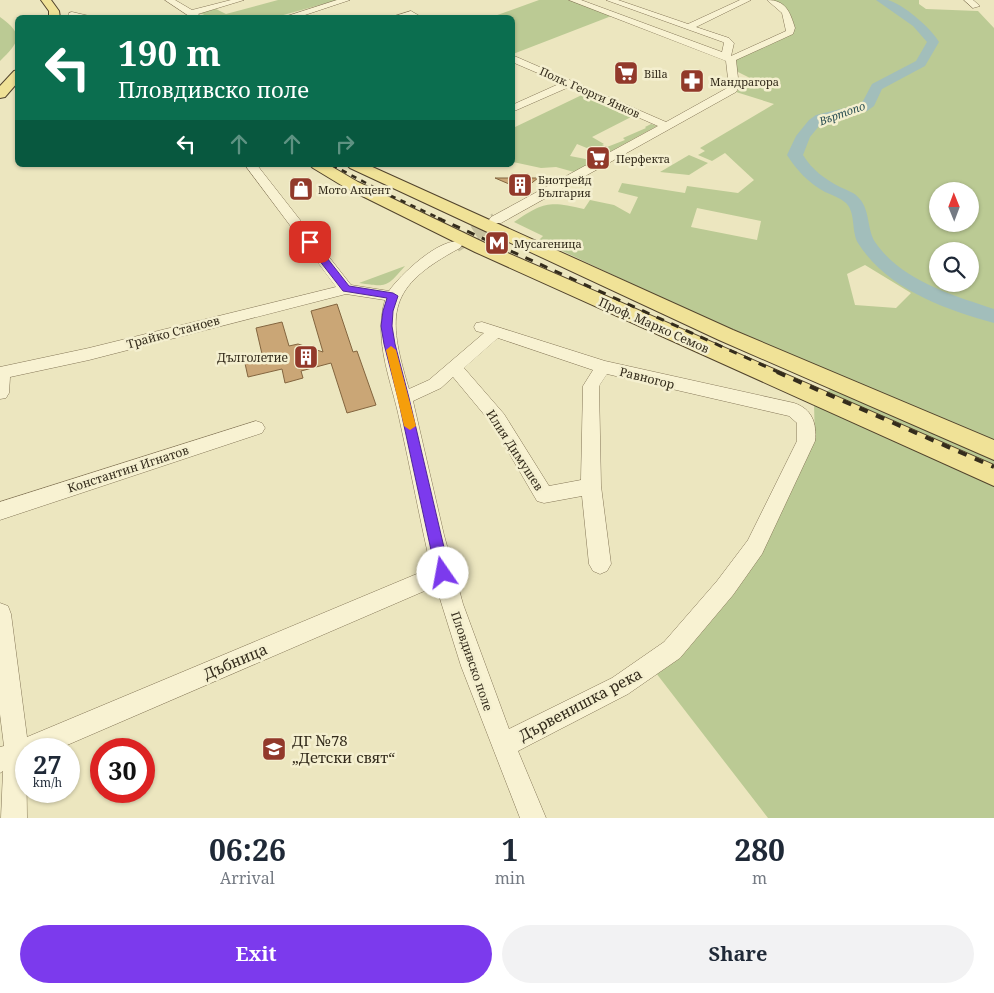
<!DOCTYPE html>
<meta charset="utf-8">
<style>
:root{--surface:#fff;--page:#f2f2f3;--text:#1f2937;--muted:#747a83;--accent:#7c3aed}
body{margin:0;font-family:"Noto Serif",serif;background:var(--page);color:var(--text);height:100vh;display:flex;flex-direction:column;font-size:19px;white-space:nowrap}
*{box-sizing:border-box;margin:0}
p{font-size:16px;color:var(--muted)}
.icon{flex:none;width:28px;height:28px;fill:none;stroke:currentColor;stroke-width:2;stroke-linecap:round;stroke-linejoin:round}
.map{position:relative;height:818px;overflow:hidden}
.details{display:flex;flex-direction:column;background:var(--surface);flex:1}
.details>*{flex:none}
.guide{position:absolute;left:15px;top:15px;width:500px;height:152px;border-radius:8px;box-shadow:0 1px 4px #0004;background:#0b6e4f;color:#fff;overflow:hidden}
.needle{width:32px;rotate:359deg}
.buttons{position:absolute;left:929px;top:182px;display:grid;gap:10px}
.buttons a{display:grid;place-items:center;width:50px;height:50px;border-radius:50%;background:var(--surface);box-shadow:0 1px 4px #0004;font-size:25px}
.speed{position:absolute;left:15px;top:738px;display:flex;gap:10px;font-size:25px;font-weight:700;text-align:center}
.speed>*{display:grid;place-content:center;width:65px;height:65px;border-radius:50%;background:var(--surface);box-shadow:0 1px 4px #0004;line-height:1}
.speed small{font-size:12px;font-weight:400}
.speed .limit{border:8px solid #d22;background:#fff;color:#111}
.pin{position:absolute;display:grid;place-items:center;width:42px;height:42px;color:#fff;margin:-21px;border-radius:10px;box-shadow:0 2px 8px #0006}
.me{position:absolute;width:55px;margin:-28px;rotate:348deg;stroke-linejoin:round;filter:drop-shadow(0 0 4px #0008)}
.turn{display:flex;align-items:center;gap:18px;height:105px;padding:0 20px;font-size:22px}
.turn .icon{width:65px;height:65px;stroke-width:2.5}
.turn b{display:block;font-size:35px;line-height:42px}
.lanes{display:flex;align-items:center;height:48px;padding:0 20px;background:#0003;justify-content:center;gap:25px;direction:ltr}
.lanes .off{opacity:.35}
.eta{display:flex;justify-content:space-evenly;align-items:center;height:85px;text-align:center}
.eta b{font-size:30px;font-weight:700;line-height:35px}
.action{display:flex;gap:10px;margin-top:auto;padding:10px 20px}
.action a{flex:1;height:58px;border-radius:30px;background:var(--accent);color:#fff;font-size:20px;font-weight:700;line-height:58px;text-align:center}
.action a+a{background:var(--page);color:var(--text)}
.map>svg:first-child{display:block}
.green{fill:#bbca94;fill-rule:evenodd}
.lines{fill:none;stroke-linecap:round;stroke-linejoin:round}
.river{fill:#a2bebb;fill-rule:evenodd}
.building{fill:#caa676;stroke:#83653f}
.minor-tunnel{stroke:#c7c19e;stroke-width:15;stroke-dasharray:15 8;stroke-linecap:butt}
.minor-casing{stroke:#857758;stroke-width:1}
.major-casing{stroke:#52442d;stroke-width:2}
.minor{fill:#f8f2d2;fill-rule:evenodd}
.major{fill:#f0e297;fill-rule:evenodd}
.rail-far2{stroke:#342c1c;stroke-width:2.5;stroke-dasharray:5.5 5.5;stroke-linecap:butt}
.rail-far1{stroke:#342c1c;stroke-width:3;stroke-dasharray:8 8;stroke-linecap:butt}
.rail{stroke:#342c1c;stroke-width:4;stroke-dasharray:9 9;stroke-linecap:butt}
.route{fill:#7c3aed;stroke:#51269a}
.slow{fill:#f59e0b}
.labels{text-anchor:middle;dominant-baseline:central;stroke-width:5;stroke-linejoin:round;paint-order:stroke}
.far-poi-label{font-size:11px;fill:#342c1c;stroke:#f4efcf;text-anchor:start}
.far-street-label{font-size:11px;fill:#342c1c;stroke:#f4efcf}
.far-water-label{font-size:11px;font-style:italic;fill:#2c5054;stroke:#f4efcf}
.street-label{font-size:12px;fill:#342c1c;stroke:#f4efcf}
.poi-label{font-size:12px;fill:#342c1c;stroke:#f4efcf;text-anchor:end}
.near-street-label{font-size:15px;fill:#342c1c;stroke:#f4efcf}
.near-poi-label{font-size:15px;fill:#342c1c;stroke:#f4efcf;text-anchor:start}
</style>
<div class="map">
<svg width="994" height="818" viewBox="0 0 994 818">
<rect width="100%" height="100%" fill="#ece6bf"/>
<g class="green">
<path d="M 278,0 L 338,0 L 276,17 L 209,17 L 200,13 L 216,9 L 226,14 Z"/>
<path d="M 539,0 L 573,0 L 614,15 L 513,54 L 512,18 L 489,18 Z"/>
<path d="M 771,0 L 919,0 L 919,4 L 926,9 L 978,11 L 994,28 L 994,818 L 768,818 L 656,673 L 759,548 L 815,440 L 814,404 L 843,377 L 679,306 L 539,240 L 543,236 L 514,222 C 544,202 549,201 584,209 L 590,200 L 614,205 L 630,214 L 638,197 L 618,192 L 622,183 L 685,193 L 687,186 L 738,193 L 754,180 L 725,153 L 712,161 L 698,155 L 705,151 L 700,148 L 774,104 L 736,92 L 752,79 L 734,70 L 733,64 L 736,59 L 765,46 L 791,28 L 786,12 ZM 938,191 L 970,191 L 970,224 L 938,224 ZM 697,208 L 761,221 L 757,240 L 691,227 ZM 938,251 L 970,251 L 970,284 L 938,284 ZM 865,265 L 911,293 L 896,308 L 855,305 L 847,274 Z"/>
<path d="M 0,17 C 25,35 19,42 0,61 Z"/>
<path d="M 586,93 L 635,115 L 592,137 L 604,144 L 602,145 L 607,147 L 625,140 L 623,138 L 646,128 L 645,127 L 651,124 L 657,126 L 604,155 L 577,144 L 570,156 L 596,161 L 574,172 L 556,167 L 541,168 L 513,162 L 513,128 Z"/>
<path d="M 689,155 L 708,163 L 689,175 L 660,172 Z"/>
<path d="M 405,266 C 386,288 387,287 359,283 Z"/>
</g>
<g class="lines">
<path class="river" d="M 876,0 C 879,0 884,0 888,0 C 903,4 931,28 939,42 L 925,66 L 882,89 L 874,106 L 867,111 L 826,121 L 819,126 L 810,137 L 803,155 C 812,170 825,179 840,187 C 846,190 853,192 857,196 C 871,209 866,227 875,242 C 902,281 952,295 994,309 L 994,323 C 944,309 887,289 858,243 C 851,231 856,213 846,203 C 840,198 832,195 825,192 C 809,183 797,171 787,155 L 796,136 L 809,120 L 816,115 L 857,105 L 863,101 L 872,84 L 916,61 L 927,42 L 913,26 Z"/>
</g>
<g class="building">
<path d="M 495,178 L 538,178 L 523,190 Z"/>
<path d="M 337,304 L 353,352 L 357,351 L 376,405 L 347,413 L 331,363 L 301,371 L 303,378 L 285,383 L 282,369 L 248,377 L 244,359 L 262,354 L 256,328 L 282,322 L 289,346 L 298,344 L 323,352 L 311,311 Z"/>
</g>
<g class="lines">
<path class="minor-tunnel" d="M 455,245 L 496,220"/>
<defs>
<g id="minor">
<path d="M 165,0 L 175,0 L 192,10 L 231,0 L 244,0 L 198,14 L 203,18 L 192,18 Z"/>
<path d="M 337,0 L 350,0 L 296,18 L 281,18 Z"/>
<path d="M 569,0 L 581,0 L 722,52 L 724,43 L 723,42 L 606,0 L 618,0 L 688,24 L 740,0 L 751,0 L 696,27 L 729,38 L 734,43 L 731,56 L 786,31 L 782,13 L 767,0 C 786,0 790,12 795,28 L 793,34 L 736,60 L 739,87 L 736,92 L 501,223 L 491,223 L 489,220 L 491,217 L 658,126 L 569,87 L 512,112 L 512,105 L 561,83 L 512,62 L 512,55 L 666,122 L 729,87 L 726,61 Z"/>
<path d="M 964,0 L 973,0 L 980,6 L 973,8 Z"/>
<path d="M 411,11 L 423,18 L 394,18 L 395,16 Z"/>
<path d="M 72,12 L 98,18 L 69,17 L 69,13 Z"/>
<path d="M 245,165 L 257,165 L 351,285 L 389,291 C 400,275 440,237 460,242 L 462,245 L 460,248 C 387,287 386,313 409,389 L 429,380 L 484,333 L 476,331 L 474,327 L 476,323 L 482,322 L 605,361 L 794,403 C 812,409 817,423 815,441 L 762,554 L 733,595 L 680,658 L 628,694 L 518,751 L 546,818 L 520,818 L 461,666 L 436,586 L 58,749 L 26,749 L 27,818 L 1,818 L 3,771 L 0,773 L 0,747 L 4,746 L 0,714 L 0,603 L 8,606 L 11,614 L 27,737 L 431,568 C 420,520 411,471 400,422 C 392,382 373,342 385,300 L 346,294 L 89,360 L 10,377 L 9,393 L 6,398 L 0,399 L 0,367 L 89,348 L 336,287 ZM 498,338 L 593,370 L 583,386 L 581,480 L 549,486 L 504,414 L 464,368 ZM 607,374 L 789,416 L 797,423 L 797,441 L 748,540 L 717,581 L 664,642 L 612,678 L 509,729 L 463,604 L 444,535 L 413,401 L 441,388 L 453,377 L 492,424 L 537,501 L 544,503 L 582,496 L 589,564 L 593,571 L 600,574 L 607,571 L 611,564 L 601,486 L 599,386 Z"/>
<path d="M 256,421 L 262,423 L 265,428 L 262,433 L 0,520 L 0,502 Z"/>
</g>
<g id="major">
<path d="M 41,0 L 51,0 L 59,11 L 60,18 L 49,18 L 49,11 Z"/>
<path d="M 18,70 L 18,82 L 5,97 L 0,98 L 0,86 L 14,71 Z"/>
<path d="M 310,165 L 329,165 L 358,182 L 487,244 L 994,465 L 994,486 L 475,252 L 346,188 L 313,168 Z"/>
<path d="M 347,165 L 368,165 L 733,330 L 994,440 L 994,460 L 719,340 L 350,168 Z"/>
</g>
</defs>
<use href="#minor" class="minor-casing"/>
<use href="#major" class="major-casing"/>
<use href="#minor" class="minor"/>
<use href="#major" class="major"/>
<path class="rail-far2" d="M 332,165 L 385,193 L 441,219"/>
<path class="rail-far1" d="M 438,218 L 780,373"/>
<path class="rail" d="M 777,372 L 994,467"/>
</g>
<path class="route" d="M 310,239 L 313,240 L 349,286 L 393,293 L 398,296 L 393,311 L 392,326 L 395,344 L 409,398 L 450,573 L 448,577 L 443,579 L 438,577 L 436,573 L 398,398 L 384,344 L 381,326 L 383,311 L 387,298 L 343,291 L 305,242 Z"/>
<path class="slow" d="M 391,346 L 396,350 L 416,426 L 410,430 L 404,426 L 386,350 Z"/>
<defs>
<symbol id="supermarket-square" viewBox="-11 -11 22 22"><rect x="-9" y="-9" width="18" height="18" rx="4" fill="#92392a" stroke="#f4efcf"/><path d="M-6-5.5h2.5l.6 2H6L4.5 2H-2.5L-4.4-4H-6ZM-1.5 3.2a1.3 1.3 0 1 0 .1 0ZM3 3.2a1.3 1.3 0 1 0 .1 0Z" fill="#fff"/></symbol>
<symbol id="pharmacy-square" viewBox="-11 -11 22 22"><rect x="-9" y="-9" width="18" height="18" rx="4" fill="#92392a" stroke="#f4efcf"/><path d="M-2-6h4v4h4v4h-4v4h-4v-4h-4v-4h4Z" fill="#fff"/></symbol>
<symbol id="building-square" viewBox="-11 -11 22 22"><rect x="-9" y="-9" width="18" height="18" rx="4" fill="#92392a" stroke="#f4efcf"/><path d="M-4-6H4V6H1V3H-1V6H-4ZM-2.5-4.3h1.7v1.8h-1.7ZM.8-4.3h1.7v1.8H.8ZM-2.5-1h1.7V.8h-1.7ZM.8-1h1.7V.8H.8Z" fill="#fff"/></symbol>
<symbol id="shop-square" viewBox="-11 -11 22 22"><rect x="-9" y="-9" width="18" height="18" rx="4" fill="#92392a" stroke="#f4efcf"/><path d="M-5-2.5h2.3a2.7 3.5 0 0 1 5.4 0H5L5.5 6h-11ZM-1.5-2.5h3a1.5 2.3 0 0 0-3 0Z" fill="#fff"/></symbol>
<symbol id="metro-square" viewBox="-11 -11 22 22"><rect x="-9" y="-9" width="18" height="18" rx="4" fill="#92392a" stroke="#f4efcf"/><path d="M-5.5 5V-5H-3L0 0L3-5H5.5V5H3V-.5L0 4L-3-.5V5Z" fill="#fff"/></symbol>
<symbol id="school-square" viewBox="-11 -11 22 22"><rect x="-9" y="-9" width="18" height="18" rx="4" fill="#92392a" stroke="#f4efcf"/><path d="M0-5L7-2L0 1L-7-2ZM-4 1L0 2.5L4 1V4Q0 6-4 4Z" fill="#fff"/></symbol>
</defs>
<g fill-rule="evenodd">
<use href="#supermarket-square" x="612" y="59" width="28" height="28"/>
<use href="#pharmacy-square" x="678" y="67" width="28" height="28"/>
<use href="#supermarket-square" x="584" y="144" width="28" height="28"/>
<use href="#building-square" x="506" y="171" width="28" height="28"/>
<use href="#shop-square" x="287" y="175" width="28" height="28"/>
<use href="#metro-square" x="483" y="229" width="28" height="28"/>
<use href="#building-square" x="292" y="343" width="28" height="28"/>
<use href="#school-square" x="260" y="735" width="28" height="28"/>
</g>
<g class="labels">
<g class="far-poi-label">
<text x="644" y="73">Billa</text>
<text x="710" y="81">Мандрагора</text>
<text x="616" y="158">Перфекта</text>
<text x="538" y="179">Биотрейд<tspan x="538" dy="13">България</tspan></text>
<text x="318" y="189">Мото Акцент</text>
<text x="514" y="243">Мусагеница</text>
</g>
<g class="far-street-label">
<text transform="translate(590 92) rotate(24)">Полк. Георги Янков</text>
</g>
<g class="far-water-label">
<text transform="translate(842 113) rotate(-20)">Въртопо</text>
</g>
<g class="street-label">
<text transform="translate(654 325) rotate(24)">Проф. Марко Семов</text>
<text transform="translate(173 332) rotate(-15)">Трайко Станоев</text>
<text transform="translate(647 378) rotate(14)">Равногор</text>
<text transform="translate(515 450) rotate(57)">Илия Димушев</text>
<text transform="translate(128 469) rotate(-18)">Константин Игнатов</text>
<text transform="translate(472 661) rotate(71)">Пловдивско поле</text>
</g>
<g class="poi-label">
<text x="288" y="357">Дълголетие</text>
</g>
<g class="near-street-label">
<text transform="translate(235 661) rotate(-23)">Дъбница</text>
<text transform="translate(580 704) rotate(-28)">Дървенишка река</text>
</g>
<g class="near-poi-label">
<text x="292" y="740">ДГ №78<tspan x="292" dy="17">„Детски свят“</tspan></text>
</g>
</g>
</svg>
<div class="buttons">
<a><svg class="needle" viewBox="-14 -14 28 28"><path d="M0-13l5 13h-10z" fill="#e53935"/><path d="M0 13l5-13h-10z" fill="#747a83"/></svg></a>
<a><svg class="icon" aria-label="search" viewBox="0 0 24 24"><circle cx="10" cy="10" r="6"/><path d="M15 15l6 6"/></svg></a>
</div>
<div class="speed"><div>27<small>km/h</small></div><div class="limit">30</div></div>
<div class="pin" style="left:310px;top:242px;background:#d93025"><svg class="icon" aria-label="arrive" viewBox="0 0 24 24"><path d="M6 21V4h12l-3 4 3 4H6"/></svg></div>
<svg class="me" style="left:443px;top:573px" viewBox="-20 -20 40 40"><circle r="19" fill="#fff"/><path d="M0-13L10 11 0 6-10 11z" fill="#7c3aed"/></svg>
<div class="guide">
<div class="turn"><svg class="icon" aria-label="left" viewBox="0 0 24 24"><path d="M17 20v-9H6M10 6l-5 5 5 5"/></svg><div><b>190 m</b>Пловдивско поле</div></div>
<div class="lanes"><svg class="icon" aria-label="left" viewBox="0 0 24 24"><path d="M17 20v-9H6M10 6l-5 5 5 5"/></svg><svg class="icon off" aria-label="ahead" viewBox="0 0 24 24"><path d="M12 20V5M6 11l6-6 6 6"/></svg><svg class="icon off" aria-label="ahead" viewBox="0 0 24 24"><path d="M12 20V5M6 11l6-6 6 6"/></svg><svg class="icon off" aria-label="right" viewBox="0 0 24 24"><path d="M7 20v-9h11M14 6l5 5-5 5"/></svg></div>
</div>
</div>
<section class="details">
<div class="eta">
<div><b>06:26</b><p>Arrival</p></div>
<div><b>1</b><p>min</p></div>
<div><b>280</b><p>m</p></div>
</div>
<div class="action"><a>Exit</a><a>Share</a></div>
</section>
